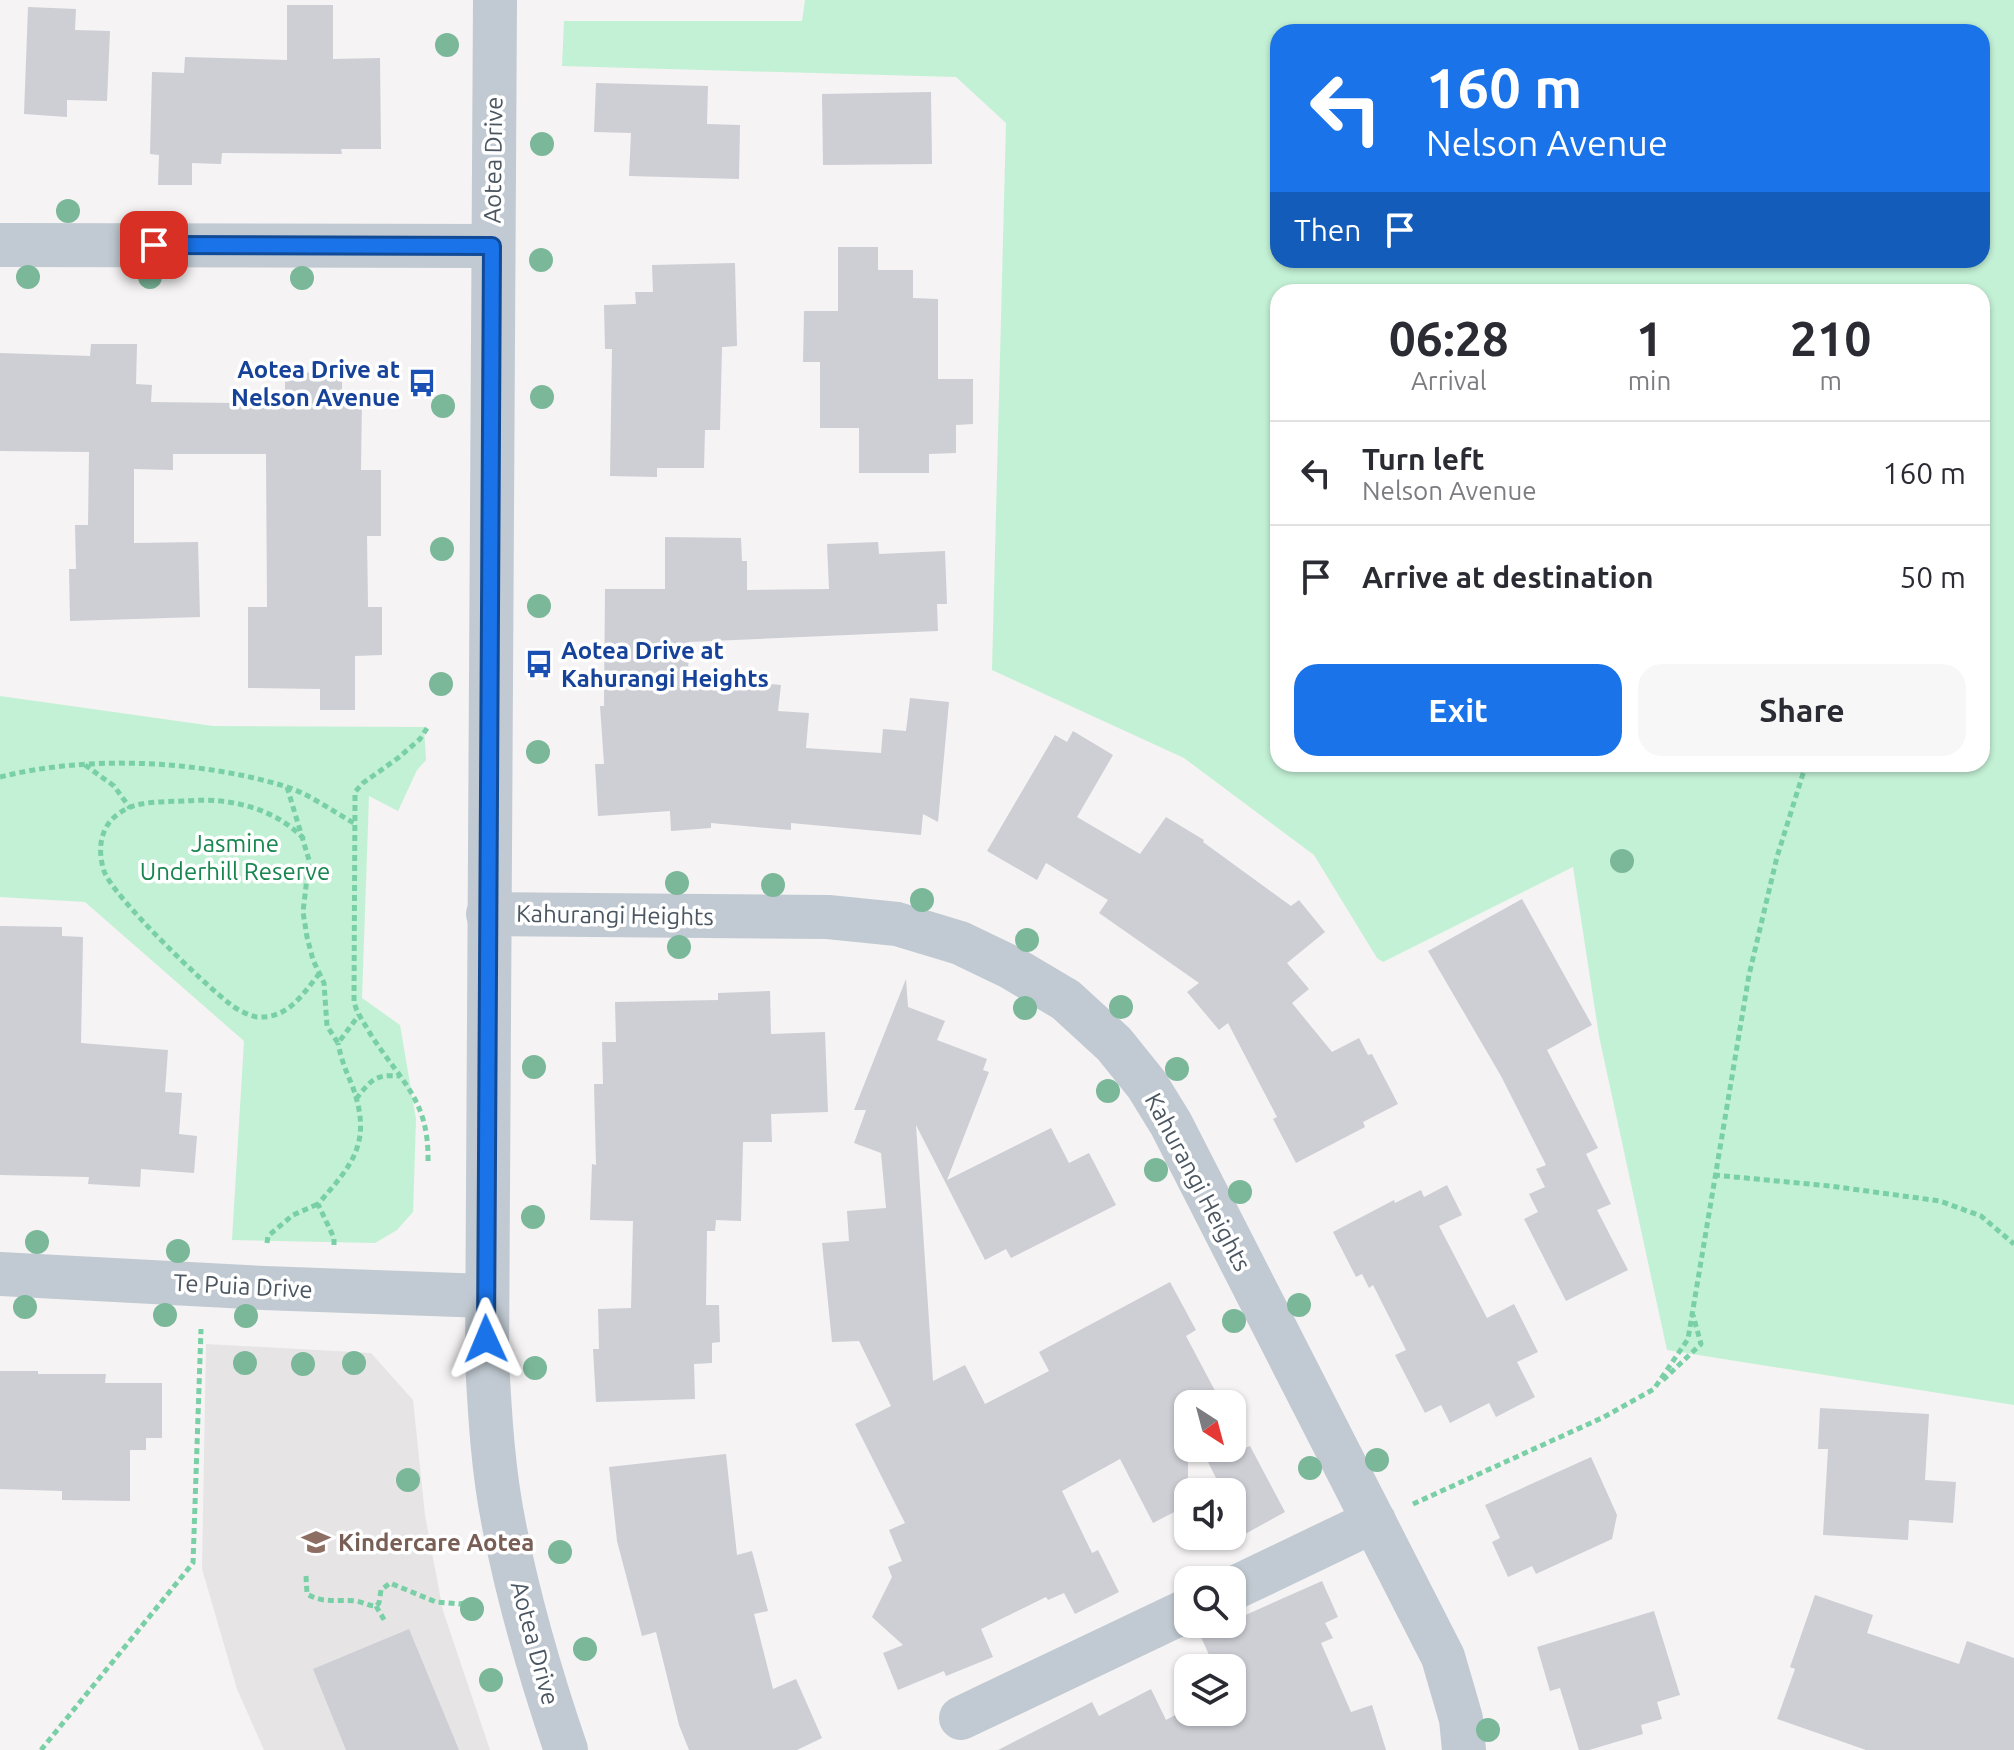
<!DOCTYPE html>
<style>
:root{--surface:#fff;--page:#f7f7f7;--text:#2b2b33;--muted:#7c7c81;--line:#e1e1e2;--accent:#1a73e8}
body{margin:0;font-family:Ubuntu,sans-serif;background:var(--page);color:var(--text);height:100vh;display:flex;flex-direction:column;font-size:30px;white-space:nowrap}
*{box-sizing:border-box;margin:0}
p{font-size:26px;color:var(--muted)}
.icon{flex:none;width:44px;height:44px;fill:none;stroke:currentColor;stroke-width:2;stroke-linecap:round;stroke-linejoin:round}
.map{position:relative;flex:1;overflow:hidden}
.sheet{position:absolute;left:1270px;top:284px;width:720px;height:488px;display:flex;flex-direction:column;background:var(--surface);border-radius:24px;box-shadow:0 2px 6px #0004}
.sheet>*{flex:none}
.banner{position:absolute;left:1270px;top:24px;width:720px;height:244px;border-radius:24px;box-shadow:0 2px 6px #0004;background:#1a73e8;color:#fff;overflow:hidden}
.needle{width:52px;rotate:144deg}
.controls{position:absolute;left:1174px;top:1390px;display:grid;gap:16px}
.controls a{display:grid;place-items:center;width:72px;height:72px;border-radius:16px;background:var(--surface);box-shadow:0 2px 6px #0004;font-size:40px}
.pin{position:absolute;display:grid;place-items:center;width:68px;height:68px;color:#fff;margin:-34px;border-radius:16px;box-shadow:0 4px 12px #0006}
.me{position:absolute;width:88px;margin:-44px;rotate:359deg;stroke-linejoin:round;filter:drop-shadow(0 0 6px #0008)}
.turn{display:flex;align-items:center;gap:28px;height:168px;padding:0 24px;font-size:36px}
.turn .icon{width:104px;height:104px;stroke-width:2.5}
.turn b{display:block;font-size:56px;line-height:68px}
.then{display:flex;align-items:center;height:76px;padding:0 24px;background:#0003;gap:16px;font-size:30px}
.eta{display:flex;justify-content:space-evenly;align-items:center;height:136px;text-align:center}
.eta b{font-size:48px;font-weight:700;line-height:56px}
.cta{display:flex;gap:16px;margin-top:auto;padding:16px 24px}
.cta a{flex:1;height:92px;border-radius:24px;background:var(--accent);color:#fff;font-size:32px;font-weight:700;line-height:92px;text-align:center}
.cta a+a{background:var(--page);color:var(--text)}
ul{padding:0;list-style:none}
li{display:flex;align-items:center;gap:24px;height:104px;padding:0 24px;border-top:2px solid var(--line)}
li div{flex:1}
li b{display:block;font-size:30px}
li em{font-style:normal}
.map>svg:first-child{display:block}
.education{fill:#e6e4e5}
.green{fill:#c3f1d5;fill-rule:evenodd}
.building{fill:#cdcfd5}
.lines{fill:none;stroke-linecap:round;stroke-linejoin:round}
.path{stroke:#7ad0a6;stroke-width:5;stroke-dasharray:6 4;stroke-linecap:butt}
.minor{stroke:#c1cad2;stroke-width:44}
.tree{fill:#7bb799}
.route-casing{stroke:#114b97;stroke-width:20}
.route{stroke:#1a73e8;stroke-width:14}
.labels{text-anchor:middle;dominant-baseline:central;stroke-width:7;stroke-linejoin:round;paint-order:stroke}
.street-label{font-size:24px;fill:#4a5661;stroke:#fff}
.transit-label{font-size:24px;font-weight:bold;fill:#164399;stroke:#fff;text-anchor:end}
.park-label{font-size:24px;fill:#17864f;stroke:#fff}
.education-label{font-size:24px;font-weight:bold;fill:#785e54;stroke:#fff;text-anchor:start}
</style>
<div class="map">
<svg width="2014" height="1750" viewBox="0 0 2014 1750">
<rect width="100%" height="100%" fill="#f5f3f3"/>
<path class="education" d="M 206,1344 L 371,1353 L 413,1400 L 425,1515 L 443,1611 L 490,1750 L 264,1750 L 237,1689 L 202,1569 Z"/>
<g class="green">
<path d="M 805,0 L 2014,0 L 2014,1405 L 1667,1350 L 1599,1036 L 1573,867 L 1383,962 L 1377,958 L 1314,855 L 1184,758 L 992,670 L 1006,123 L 956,77 L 562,66 L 564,21 L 802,21 ZM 1278,32 L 1982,32 L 1982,260 L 1278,260 ZM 1278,292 L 1982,292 L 1982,764 L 1278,764 Z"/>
<path d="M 0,696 L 213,726 L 424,727 L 426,760 L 417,770 L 398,811 L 369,796 L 362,998 L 400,1025 L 416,1119 L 413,1212 L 397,1230 L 375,1243 L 232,1240 L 244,1041 L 85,902 L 0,897 Z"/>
</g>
<g class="building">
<path d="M 287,5 L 333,5 L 333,59 L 380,58 L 381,149 L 341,149 L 342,154 L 222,153 L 221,164 L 192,163 L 192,185 L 158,185 L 159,155 L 150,154 L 152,72 L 184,73 L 185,57 L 287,60 Z"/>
<path d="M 28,7 L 76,9 L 75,30 L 110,31 L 107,101 L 67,100 L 67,117 L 24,114 Z"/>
<path d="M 596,83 L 708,86 L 707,124 L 740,125 L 739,179 L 629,176 L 631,133 L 594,132 Z"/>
<path d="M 931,92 L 932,164 L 823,165 L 822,94 Z"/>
<path d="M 838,247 L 878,247 L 878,270 L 913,270 L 913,298 L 938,299 L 938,379 L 973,379 L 973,424 L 956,425 L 956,453 L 929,454 L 929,473 L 859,473 L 859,428 L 820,428 L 820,362 L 803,362 L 804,311 L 838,311 Z"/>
<path d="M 735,263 L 737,346 L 722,347 L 720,430 L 705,430 L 704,468 L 657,468 L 657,477 L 610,476 L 612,349 L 605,349 L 604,305 L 636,304 L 635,292 L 653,292 L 652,265 Z"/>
<path d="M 91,344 L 137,344 L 136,384 L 152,385 L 151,402 L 235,403 L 235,398 L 285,398 L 285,373 L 342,372 L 342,397 L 362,397 L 361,470 L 381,470 L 381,536 L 367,536 L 368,607 L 382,607 L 382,655 L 355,656 L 355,710 L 320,710 L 320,689 L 248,688 L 248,607 L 267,607 L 266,454 L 173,454 L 173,470 L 134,469 L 134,543 L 198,542 L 200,617 L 70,621 L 69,569 L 76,569 L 75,525 L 88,525 L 89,452 L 0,451 L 0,353 L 90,356 Z"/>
<path d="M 665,537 L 741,538 L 742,561 L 747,561 L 747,590 L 829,589 L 827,544 L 878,542 L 879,554 L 945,551 L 947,604 L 937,604 L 938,631 L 689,642 L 688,676 L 781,685 L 778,711 L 809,713 L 806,748 L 881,753 L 883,729 L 906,731 L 910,698 L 949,702 L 938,822 L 923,814 L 921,835 L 791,823 L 791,830 L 711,823 L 711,828 L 671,831 L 670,811 L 598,816 L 595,764 L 604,764 L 600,706 L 604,706 L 605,589 L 665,589 Z"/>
<path d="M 1073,731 L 1113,755 L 1077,817 L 1140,854 L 1166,817 L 1204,840 L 1203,842 L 1291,906 L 1299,900 L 1325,932 L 1287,963 L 1309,989 L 1292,1003 L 1332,1052 L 1359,1038 L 1368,1055 L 1372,1054 L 1398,1104 L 1363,1122 L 1365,1127 L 1296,1163 L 1273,1119 L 1277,1117 L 1228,1023 L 1219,1030 L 1187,992 L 1199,983 L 1099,913 L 1108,900 L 1046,863 L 1037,880 L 987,851 L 1055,735 L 1067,742 Z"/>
<path d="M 1522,899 L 1592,1025 L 1547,1050 L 1598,1148 L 1586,1154 L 1611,1204 L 1597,1210 L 1628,1270 L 1566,1301 L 1524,1219 L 1538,1212 L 1529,1194 L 1545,1187 L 1536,1169 L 1546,1165 L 1501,1076 L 1428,951 Z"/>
<path d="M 0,926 L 62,927 L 62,936 L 83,937 L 81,1043 L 168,1050 L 165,1092 L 182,1093 L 179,1134 L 197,1136 L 194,1173 L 141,1169 L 140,1187 L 88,1184 L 89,1177 L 0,1175 Z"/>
<path d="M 906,979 L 908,1007 L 945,1021 L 937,1040 L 987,1059 L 983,1070 L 989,1072 L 947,1180 L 1051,1128 L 1069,1163 L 1089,1153 L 1116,1205 L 1011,1258 L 1006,1249 L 985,1260 L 916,1125 L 933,1381 L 965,1365 L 985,1404 L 1049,1371 L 1039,1352 L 1170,1282 L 1196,1330 L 1186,1336 L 1222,1404 L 1188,1404 L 1188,1505 L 1153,1523 L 1120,1459 L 1062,1491 L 1092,1553 L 1098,1550 L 1119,1592 L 1075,1614 L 1064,1593 L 1048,1600 L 1046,1597 L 981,1629 L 993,1657 L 946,1676 L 944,1671 L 898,1690 L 883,1653 L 903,1645 L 872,1617 L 892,1577 L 888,1567 L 902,1561 L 889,1530 L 905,1523 L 855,1424 L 891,1406 L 859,1341 L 832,1342 L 822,1243 L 849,1241 L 847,1211 L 886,1208 L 881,1153 L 854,1143 L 866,1110 L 854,1110 Z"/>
<path d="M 770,991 L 771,1034 L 825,1032 L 828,1112 L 771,1114 L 772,1142 L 743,1142 L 741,1221 L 716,1220 L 715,1231 L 707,1231 L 706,1305 L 719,1305 L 720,1342 L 712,1343 L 712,1363 L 694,1364 L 695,1399 L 596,1402 L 593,1349 L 599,1349 L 598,1309 L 631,1308 L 633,1221 L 590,1220 L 592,1164 L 596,1165 L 594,1084 L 603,1084 L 602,1042 L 616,1042 L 615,1002 L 718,1000 L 718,993 Z"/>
<path d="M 1447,1185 L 1462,1215 L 1439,1226 L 1487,1318 L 1514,1304 L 1538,1352 L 1517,1362 L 1535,1397 L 1496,1417 L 1489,1403 L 1450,1423 L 1441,1405 L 1425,1413 L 1395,1355 L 1406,1350 L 1373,1285 L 1369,1288 L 1362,1274 L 1356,1277 L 1333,1232 L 1394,1200 L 1395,1203 L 1421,1190 L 1424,1197 Z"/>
<path d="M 0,1371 L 38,1371 L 38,1374 L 106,1374 L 105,1383 L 162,1383 L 162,1438 L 146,1438 L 146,1450 L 130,1450 L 130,1501 L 62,1500 L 62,1491 L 0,1489 Z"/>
<path d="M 1820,1408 L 1929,1414 L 1925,1480 L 1956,1482 L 1953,1523 L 1909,1520 L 1908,1540 L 1823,1535 L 1828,1449 L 1818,1449 Z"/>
<path d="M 1232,1423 L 1245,1448 L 1250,1446 L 1285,1512 L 1245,1534 L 1232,1509 L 1232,1492 L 1223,1492 L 1201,1448 L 1232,1448 Z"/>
<path d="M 726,1454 L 737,1555 L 752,1551 L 768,1611 L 754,1614 L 773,1689 L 796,1679 L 822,1738 L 797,1750 L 689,1750 L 679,1725 L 656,1632 L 642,1636 L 617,1541 L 609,1467 Z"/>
<path d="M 1591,1457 L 1617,1515 L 1612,1539 L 1536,1574 L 1532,1566 L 1508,1577 L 1492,1542 L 1500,1538 L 1485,1505 Z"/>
<path d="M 1322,1581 L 1338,1617 L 1325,1623 L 1333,1638 L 1321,1643 L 1351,1712 L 1372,1705 L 1386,1750 L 998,1750 L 1092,1702 L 1099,1716 L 1151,1689 L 1166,1720 L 1188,1708 L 1188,1712 L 1232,1712 L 1232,1668 L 1215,1668 L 1200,1635 L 1225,1624 L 1232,1624 L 1232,1621 Z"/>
<path d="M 1815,1595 L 1873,1615 L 1867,1633 L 1959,1664 L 1967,1641 L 2014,1658 L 2014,1750 L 1866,1750 L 1777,1719 L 1795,1669 L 1790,1667 Z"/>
<path d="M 1654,1611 L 1680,1695 L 1657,1702 L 1662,1719 L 1641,1725 L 1643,1734 L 1589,1750 L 1579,1750 L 1560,1688 L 1550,1691 L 1537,1647 Z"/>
<path d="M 409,1629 L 459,1750 L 346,1750 L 313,1669 Z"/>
</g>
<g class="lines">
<g class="path">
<path d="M 85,765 L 114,786 L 130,808"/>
<path d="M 0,777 C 87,755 198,760 284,786 C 308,793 332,811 354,823"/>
<path d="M 287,787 L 309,860 L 303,912 L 307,937 L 313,960 L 324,983 L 327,1026 L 338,1043 L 359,1015"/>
<path d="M 304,839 C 275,808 229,797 186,801 C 167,802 138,800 121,812 C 100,825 97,849 104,871 C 114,898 204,984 230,1004 C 236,1009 249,1016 257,1017 C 288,1019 302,995 319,974"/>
<path d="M 356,1099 C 371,1080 375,1074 400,1076"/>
<path d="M 428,1161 C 429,1100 402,1083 371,1035 C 365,1024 357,1014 354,1002 L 355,792 L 363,783 L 398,758 L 420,739 L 429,725"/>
<path d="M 1714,1175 L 1830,1186 L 1940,1201 L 1981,1216 L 2014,1244"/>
<path d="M 267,1243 L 268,1236 L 293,1215 L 318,1204"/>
<path d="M 334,1245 L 334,1238 L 318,1204 C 353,1164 373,1142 352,1085 C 346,1071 341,1059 338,1043"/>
<path d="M 1663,1380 L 1701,1344 L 1693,1315"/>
<path d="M 1413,1504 L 1604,1417 L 1654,1389 L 1688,1339 L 1749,975 L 1777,857 L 1806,764"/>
<path d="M 306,1576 L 307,1594 C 324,1604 338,1599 356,1601 C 363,1602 368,1606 376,1606 L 379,1603 L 381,1590 L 390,1583 L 436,1602 L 459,1604 L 476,1601"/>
<path d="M 376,1606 L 386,1623"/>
<path d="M 41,1750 L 193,1563 L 201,1329"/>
</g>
<g class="minor">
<path d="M 495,0 L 487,1361 C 490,1416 493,1471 504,1525 C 519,1601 541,1677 566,1750"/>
<path d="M 0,245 L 492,246"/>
<path d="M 488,914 L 828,917 L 897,924 L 960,943 L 1012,968 L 1066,1000 L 1114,1044 L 1147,1085 L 1171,1124 L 1443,1657 L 1461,1719 L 1464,1750"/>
<path d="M 0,1274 L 264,1288 L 486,1296"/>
<path d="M 1232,1589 L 1374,1521"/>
<path d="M 961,1718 L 1188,1610"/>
</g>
</g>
<g class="tree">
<circle cx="447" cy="45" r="12"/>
<circle cx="542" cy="144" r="12"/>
<circle cx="68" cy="211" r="12"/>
<circle cx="541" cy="260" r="12"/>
<circle cx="28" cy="277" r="12"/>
<circle cx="150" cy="277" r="12"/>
<circle cx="302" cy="278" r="12"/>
<circle cx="542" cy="397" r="12"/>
<circle cx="443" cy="406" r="12"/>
<circle cx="442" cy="549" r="12"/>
<circle cx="539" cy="606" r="12"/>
<circle cx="441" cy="684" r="12"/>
<circle cx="538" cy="752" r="12"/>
<circle cx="1622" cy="861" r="12"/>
<circle cx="677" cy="883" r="12"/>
<circle cx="773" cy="885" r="12"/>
<circle cx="922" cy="900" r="12"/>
<circle cx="1027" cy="940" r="12"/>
<circle cx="679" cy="947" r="12"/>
<circle cx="1121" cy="1007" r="12"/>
<circle cx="1025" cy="1008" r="12"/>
<circle cx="534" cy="1067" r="12"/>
<circle cx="1177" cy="1069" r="12"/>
<circle cx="1108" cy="1091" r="12"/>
<circle cx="1156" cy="1170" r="12"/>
<circle cx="1240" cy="1192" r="12"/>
<circle cx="533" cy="1217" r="12"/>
<circle cx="37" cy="1242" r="12"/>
<circle cx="178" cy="1251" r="12"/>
<circle cx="1299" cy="1305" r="12"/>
<circle cx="25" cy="1307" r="12"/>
<circle cx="165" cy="1315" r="12"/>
<circle cx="246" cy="1316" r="12"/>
<circle cx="1234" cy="1321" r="12"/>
<circle cx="245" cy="1363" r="12"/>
<circle cx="354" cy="1363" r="12"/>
<circle cx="303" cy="1364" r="12"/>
<circle cx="535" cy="1368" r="12"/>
<circle cx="1377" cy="1460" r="12"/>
<circle cx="1310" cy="1468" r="12"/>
<circle cx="408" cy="1480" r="12"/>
<circle cx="560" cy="1552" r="12"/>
<circle cx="472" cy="1609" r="12"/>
<circle cx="585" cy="1649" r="12"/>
<circle cx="491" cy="1680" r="12"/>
<circle cx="1488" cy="1730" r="12"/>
</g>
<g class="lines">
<defs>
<path id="route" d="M 154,245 L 492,246 L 486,1339"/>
</defs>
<use href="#route" class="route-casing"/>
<use href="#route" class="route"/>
</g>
<defs>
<symbol id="bus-bare" viewBox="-9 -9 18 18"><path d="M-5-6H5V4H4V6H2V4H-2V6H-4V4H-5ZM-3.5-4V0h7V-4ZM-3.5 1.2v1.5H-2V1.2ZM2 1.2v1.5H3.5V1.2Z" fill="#1a4fb4" stroke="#fff" stroke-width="2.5" paint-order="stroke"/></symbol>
<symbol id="school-bare" viewBox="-9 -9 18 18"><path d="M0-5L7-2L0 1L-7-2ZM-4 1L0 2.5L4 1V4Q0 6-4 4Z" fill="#8d6e63" stroke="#fff" stroke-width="2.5" paint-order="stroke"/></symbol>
</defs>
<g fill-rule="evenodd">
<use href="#bus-bare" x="402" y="363" width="40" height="40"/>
<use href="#bus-bare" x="519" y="644" width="40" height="40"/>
<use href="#school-bare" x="296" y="1522" width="40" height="40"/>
</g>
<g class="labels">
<g class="street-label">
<text transform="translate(493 160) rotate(-89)">Aotea Drive</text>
<text transform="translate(615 915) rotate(1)">Kahurangi Heights</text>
<text transform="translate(1198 1182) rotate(62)">Kahurangi Heights</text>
<text transform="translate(243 1286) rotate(3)">Te Puia Drive</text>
<text transform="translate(535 1643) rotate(75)">Aotea Drive</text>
</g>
<g class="transit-label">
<text x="400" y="369">Aotea Drive at<tspan x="400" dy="28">Nelson Avenue</tspan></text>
<text x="561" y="650" text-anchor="start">Aotea Drive at<tspan x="561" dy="28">Kahurangi Heights</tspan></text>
</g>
<g class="park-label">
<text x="235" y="843">Jasmine<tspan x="235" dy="28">Underhill Reserve</tspan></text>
</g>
<g class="education-label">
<text x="338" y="1542">Kindercare Aotea</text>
</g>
</g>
</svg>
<div class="controls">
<a><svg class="needle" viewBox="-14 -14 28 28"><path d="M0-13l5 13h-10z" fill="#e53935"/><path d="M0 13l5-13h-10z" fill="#7c7c81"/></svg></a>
<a><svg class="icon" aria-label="sound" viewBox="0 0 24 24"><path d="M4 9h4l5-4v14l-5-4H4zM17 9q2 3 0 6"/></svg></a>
<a><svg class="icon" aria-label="search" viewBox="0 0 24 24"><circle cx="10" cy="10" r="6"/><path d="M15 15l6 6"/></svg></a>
<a><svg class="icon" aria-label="layers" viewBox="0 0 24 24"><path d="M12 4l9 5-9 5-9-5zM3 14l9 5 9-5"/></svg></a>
</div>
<div class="pin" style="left:154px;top:245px;background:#d93025"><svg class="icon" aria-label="arrive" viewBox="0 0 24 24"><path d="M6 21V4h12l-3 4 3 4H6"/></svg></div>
<svg class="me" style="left:486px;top:1339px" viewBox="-20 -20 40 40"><path d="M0-17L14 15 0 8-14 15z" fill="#1a73e8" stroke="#fff" stroke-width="4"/></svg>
<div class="banner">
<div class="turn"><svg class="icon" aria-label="left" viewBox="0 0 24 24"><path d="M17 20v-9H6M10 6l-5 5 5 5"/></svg><div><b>160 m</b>Nelson Avenue</div></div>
<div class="then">Then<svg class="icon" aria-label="arrive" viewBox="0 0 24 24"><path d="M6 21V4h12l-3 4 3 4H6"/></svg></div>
</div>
<section class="sheet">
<div class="eta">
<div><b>06:28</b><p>Arrival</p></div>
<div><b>1</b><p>min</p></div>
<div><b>210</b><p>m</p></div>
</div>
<ul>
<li><svg class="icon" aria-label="left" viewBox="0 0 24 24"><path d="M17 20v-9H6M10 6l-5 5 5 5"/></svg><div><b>Turn left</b><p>Nelson Avenue</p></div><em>160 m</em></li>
<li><svg class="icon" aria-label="arrive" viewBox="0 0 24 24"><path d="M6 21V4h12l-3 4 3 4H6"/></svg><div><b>Arrive at destination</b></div><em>50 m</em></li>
</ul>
<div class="cta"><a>Exit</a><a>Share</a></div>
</section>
</div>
